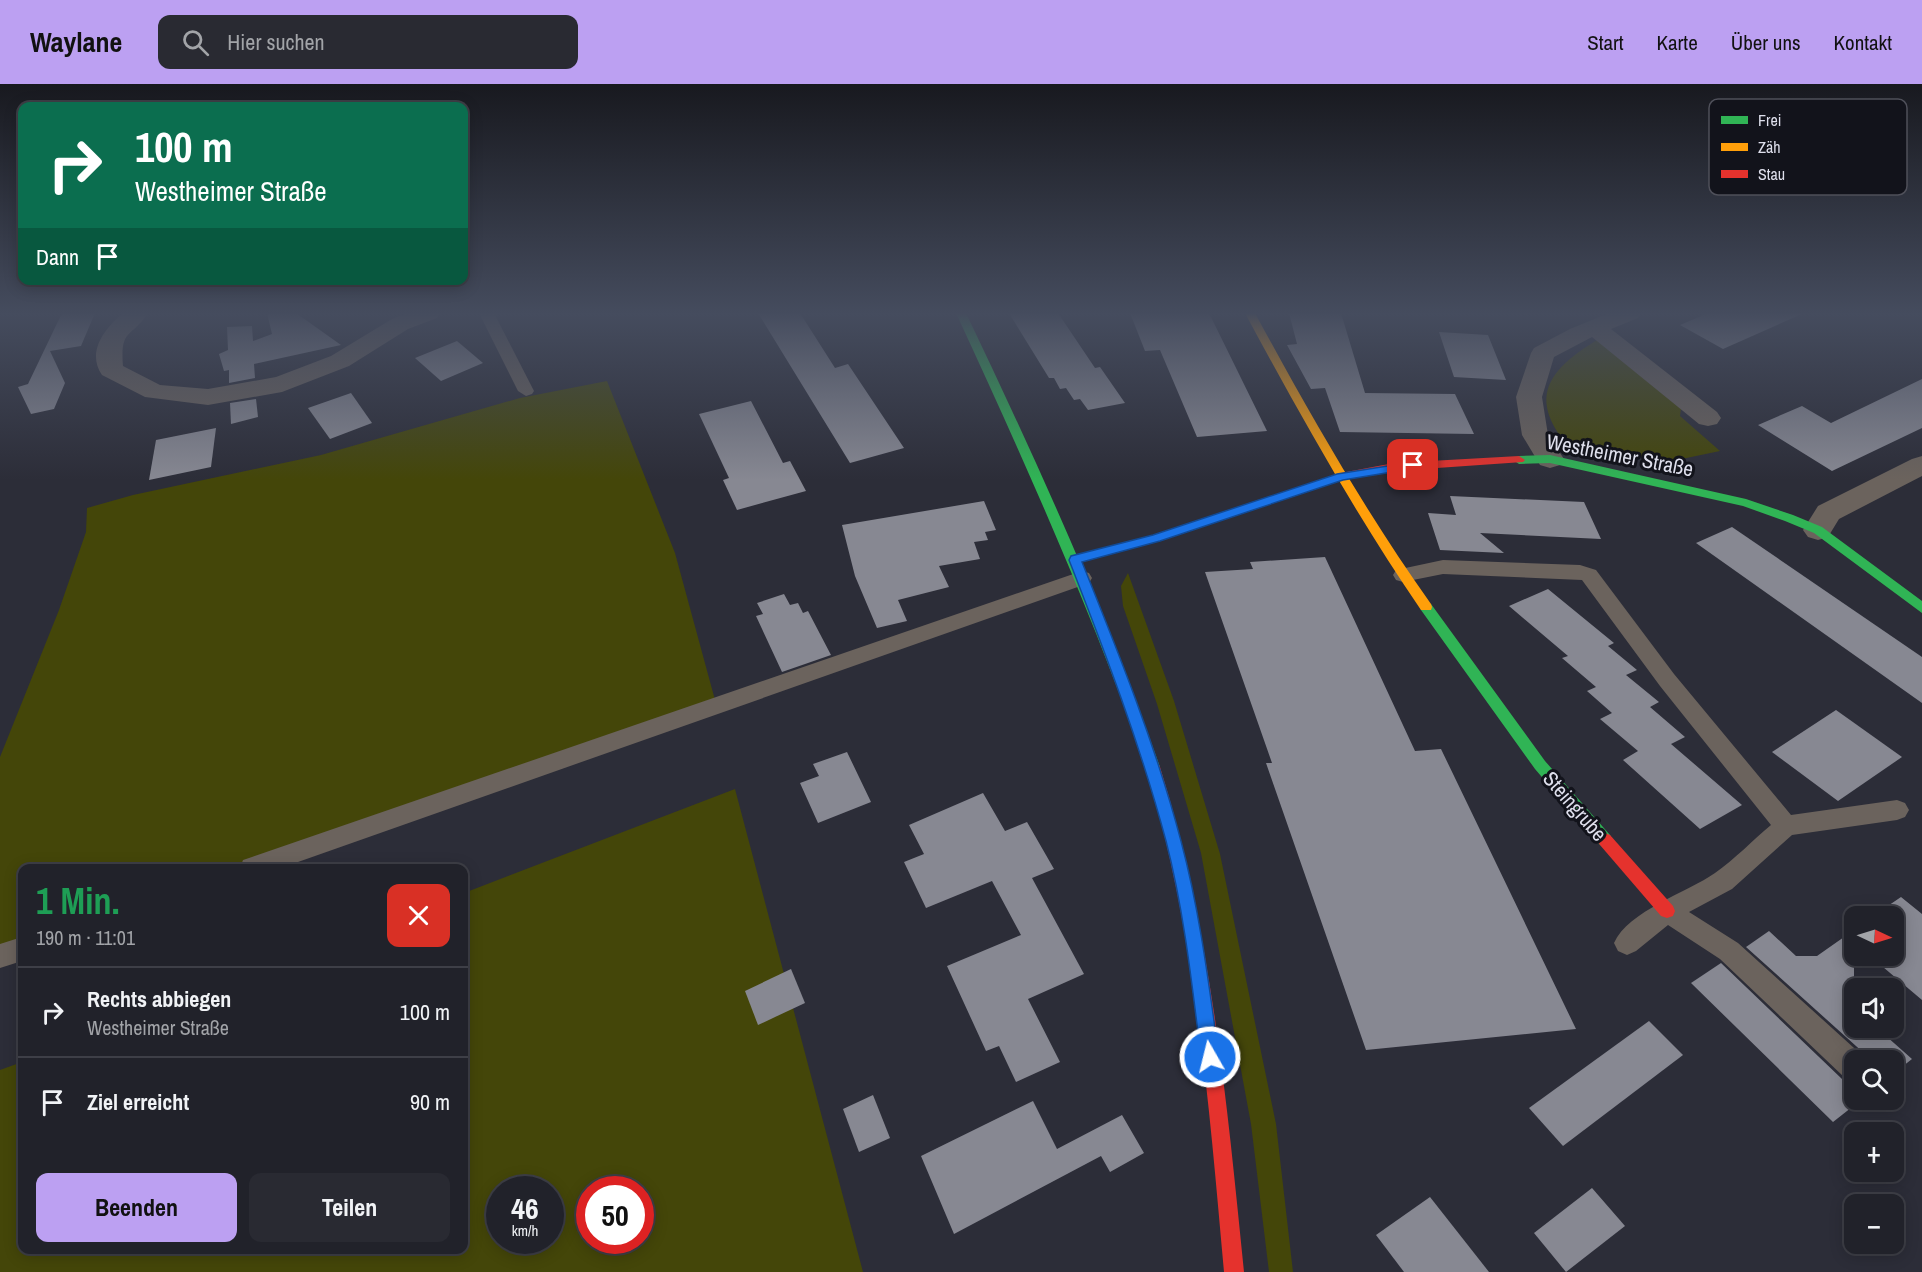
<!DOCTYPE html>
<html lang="de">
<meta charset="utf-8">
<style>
:root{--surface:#21222a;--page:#292a32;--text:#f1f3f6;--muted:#a2a4a8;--line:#3e3f47;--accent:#bca0f2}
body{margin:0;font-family:"Archivo Narrow",sans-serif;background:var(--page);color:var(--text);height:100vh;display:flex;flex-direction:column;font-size:22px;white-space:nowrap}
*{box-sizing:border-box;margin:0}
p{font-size:20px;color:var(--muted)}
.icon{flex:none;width:33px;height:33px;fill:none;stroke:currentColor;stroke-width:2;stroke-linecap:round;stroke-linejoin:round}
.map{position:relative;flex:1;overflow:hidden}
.details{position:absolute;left:18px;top:780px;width:450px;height:390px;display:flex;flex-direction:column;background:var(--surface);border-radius:12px;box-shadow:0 3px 15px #0003,0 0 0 2px var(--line)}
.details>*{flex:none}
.guide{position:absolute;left:18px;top:18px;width:450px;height:183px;border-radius:12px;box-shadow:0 3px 15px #0003,0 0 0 2px var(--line);background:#0b6e4f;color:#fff;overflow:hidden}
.needle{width:39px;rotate:94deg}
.tools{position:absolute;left:1844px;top:822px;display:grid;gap:12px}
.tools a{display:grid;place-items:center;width:60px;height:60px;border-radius:12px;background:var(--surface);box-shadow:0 3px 15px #0003,0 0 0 2px var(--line);font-size:30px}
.speed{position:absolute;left:486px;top:1092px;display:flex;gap:12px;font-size:30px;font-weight:700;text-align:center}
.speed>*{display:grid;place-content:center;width:78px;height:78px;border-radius:50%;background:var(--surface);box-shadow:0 3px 15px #0003,0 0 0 2px var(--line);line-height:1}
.speed small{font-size:15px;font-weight:400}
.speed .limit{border:9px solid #d22;background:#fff;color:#111}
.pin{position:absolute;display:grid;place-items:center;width:51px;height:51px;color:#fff;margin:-26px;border-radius:12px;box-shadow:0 3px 9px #0006}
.me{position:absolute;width:66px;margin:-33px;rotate:352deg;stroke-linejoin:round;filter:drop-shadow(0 0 4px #0008)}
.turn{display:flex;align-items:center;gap:21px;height:126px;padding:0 18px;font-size:27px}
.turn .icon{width:78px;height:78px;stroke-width:2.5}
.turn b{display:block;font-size:42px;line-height:51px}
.then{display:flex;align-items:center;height:57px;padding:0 18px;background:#0003;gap:12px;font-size:22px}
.round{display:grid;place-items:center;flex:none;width:63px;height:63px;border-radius:12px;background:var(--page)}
.summary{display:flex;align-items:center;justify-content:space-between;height:102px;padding:0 18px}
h1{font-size:36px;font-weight:800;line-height:45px;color:#1e9e55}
.button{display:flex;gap:12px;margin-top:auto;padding:12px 18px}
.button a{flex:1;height:69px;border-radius:12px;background:var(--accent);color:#111;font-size:24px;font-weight:800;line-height:69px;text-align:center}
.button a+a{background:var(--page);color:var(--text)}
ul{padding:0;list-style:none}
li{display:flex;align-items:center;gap:18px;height:90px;padding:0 18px;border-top:2px solid var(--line)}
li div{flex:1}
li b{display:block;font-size:22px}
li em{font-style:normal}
header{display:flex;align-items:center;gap:36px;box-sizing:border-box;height:84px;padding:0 30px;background:var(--accent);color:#111}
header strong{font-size:28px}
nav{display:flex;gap:33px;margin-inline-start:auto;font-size:21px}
.search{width:420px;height:54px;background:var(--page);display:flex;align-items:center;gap:15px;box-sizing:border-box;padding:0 21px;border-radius:12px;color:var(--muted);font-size:22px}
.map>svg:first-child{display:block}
.green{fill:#444609;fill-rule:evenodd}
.building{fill:#878892}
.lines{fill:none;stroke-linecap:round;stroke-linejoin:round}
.lane{fill:#6b635d;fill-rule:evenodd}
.street{fill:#6b635d;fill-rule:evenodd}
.fast{fill:#30b455;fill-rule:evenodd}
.slow{fill:#ff9f0a;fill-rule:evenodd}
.jam{fill:#e5322d;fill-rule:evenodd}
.route{fill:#1a73e8;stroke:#114b97;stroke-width:1.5}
.labels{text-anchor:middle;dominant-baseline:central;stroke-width:6;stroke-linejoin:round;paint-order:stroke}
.street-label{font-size:21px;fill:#dedfec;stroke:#12131b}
.key{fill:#12131b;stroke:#4f505a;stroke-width:1.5}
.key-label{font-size:16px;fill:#dedfec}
</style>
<header>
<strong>Waylane</strong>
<div class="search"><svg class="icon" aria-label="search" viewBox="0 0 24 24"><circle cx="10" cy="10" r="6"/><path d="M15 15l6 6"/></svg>Hier suchen</div>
<nav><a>Start</a><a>Karte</a><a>Über uns</a><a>Kontakt</a></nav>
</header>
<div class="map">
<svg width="1922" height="1188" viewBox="0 0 1922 1188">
<rect width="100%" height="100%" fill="#2c2d38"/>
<g class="green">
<path d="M 1597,256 L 1681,325 L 1680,332 L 1720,367 L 1672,377 L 1567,361 C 1527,312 1550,285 1597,256 Z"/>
<path d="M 607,297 L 675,469 L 715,616 L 232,784 L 22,784 L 22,857 L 0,865 L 0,673 L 59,526 L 86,448 L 87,424 L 133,411 L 321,371 L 520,314 Z"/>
<path d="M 1128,489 L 1174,617 L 1220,770 L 1276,1040 L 1293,1188 L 1269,1188 L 1251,1040 L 1201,769 L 1157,620 L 1123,522 L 1121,502 Z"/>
<path d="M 735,705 L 863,1188 L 0,1188 L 0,986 L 22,978 L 22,1166 L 464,1166 L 464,809 ZM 500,1106 L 550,1106 L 550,1156 L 500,1156 ZM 590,1106 L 640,1106 L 640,1156 L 590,1156 Z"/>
</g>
<g class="building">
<path d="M 62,229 L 95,229 L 81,262 L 50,267 L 65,299 L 54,325 L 31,330 L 18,303 L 28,300 Z"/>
<path d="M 267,229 L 296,229 L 341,261 L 254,280 L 255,294 L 229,299 L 229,286 L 224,287 L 219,270 L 228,266 L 227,243 L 252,242 L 253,257 L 272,250 Z"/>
<path d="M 758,229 L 800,229 L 835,284 L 848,280 L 904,364 L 850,379 Z"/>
<path d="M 1009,229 L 1058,229 L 1095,284 L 1100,283 L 1125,319 L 1088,326 L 1080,315 L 1074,316 L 1066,304 L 1060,305 L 1054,294 L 1049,294 Z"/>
<path d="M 1130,229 L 1209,229 L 1267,347 L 1197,353 L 1160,266 L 1145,267 Z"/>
<path d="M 1289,229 L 1341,229 L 1365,309 L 1455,310 L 1474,350 L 1340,348 L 1325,304 L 1311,305 L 1287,261 L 1297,260 Z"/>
<path d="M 1708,229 L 1804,229 L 1723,265 L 1680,241 Z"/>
<path d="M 1439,248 L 1488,251 L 1506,296 L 1454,293 Z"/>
<path d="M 457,257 L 483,279 L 441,297 L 415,274 Z"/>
<path d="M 1922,295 L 1922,344 L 1832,387 L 1758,341 L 1802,322 L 1831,339 Z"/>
<path d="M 351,309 L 372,339 L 330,355 L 308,324 Z"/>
<path d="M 256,315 L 258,333 L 231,340 L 230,319 Z"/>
<path d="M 751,317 L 783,379 L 790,377 L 806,407 L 737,426 L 723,396 L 729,394 L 699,330 Z"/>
<path d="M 216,344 L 211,383 L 149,396 L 156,356 Z"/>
<path d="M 1450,412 L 1584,418 L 1601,455 L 1480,449 L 1504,469 L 1440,466 L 1428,429 L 1456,431 Z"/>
<path d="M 984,417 L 996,446 L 985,448 L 988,456 L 974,458 L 980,475 L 939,482 L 949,503 L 898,516 L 907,537 L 877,544 L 855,492 L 842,441 Z"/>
<path d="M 1732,443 L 1922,573 L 1922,619 L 1696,459 Z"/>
<path d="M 1325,473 L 1415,667 L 1441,665 L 1576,945 L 1366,966 L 1266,679 L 1272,679 L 1205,488 L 1253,485 L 1250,478 Z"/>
<path d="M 1548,505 L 1614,559 L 1608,562 L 1637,586 L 1626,591 L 1659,618 L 1650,623 L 1685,653 L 1671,660 L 1742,721 L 1700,745 L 1623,676 L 1638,667 L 1600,635 L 1612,629 L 1587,607 L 1596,603 L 1562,574 L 1568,572 L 1509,522 Z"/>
<path d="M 784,510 L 790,521 L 798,519 L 803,529 L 808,527 L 831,571 L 782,588 L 756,532 L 763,530 L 757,519 Z"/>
<path d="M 1836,626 L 1902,673 L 1838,717 L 1772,668 Z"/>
<path d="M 847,668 L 871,718 L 818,739 L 800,699 L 819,692 L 813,680 Z"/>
<path d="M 983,709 L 1005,747 L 1027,738 L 1054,785 L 1032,794 L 1084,890 L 1028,915 L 1060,978 L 1016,998 L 999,962 L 986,967 L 947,882 L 1021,851 L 992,797 L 926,824 L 904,778 L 924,770 L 909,741 Z"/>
<path d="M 1901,813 L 1922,830 L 1922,916 L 1870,872 L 1893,872 L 1893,832 L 1873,832 Z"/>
<path d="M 1854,846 L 1854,944 L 1877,944 L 1912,975 L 1893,990 L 1893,976 L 1867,976 L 1866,971 L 1746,863 L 1769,847 L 1796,872 L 1817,872 Z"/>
<path d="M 1721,879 L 1842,995 L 1854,999 L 1854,1016 L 1861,1016 L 1833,1038 L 1691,899 Z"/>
<path d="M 791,885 L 805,919 L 758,941 L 745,907 Z"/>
<path d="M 1649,937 L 1683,971 L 1563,1062 L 1529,1024 Z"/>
<path d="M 873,1011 L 890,1054 L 859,1068 L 843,1025 Z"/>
<path d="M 1033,1017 L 1057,1065 L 1122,1031 L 1144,1069 L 1110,1088 L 1101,1072 L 954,1150 L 921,1072 Z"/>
<path d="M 1592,1104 L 1625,1142 L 1566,1188 L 1534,1149 Z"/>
<path d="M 1430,1113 L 1489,1188 L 1404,1188 L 1376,1151 Z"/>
</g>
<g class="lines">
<g class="lane">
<path d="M 479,229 L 494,229 L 534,307 L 532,310 L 526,312 L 518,307 Z"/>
<path d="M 1443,476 L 1580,481 L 1596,486 L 1674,590 L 1791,731 L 1897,716 L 1905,719 L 1909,726 L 1905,733 L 1897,736 L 1792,751 L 1732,805 L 1689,828 L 1738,859 L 1864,973 L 1865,976 L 1854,976 L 1854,997 L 1844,993 L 1720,875 L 1668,841 L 1636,867 L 1627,871 L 1618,867 L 1614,859 C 1628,827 1688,808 1715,789 C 1735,775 1753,756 1771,741 L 1660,602 L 1582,496 L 1443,490 L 1403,498 L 1396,496 L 1393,491 L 1396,486 Z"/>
<path d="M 1082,487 L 1089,489 L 1092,494 L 1089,499 L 281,784 L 240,784 L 243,776 L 252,773 Z"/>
<path d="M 22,853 L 22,877 L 0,884 L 0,860 Z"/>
</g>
<g class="street">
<path d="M 123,229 L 148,229 C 131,255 120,244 123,282 L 160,301 L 208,305 L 276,293 L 331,272 L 392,235 L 407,229 L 440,229 L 437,234 L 408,245 L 349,282 L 282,308 L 208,321 L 145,313 L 102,291 C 86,268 105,244 123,229 Z"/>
<path d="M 1609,229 L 1641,229 L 1638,234 L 1611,245 L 1717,328 L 1721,334 L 1717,340 L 1708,342 L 1699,340 L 1592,253 L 1554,273 L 1542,313 L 1548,351 L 1564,375 L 1560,381 L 1550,384 L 1540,381 L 1522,351 L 1516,313 L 1531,269 L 1534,264 L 1570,245 Z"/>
<path d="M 1922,372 L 1922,392 L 1839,435 L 1828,453 L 1818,456 L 1808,453 L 1803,446 L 1818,422 L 1912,375 Z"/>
</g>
<g class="fast">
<path d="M 956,229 L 966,229 C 1037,378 1105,527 1160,683 L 1158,687 L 1153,689 L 1148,687 L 1146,683 C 1092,528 1025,378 956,229 Z"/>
<path d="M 1550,371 L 1746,415 L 1793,431 L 1822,443 L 1922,517 L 1922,529 L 1814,449 L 1785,437 L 1743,422 L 1550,379 L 1519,380 L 1513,376 L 1519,372 Z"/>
<path d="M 1426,518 L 1431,520 L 1545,677 L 1610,751 L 1613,756 L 1610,761 L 1605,763 L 1600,761 L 1535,685 L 1421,526 L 1420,523 Z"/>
</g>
<path class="slow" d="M 1245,229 L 1255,229 C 1309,329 1365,427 1431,520 L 1432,523 L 1431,526 L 1421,526 C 1356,431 1300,331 1245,229 Z"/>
<g class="jam">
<path d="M 1519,372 L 1525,376 L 1523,378 L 1394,387 L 1343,396 L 1160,457 L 1075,480 L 1069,476 L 1071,473 L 1153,451 L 1341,389 L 1394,379 Z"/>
<path d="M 1153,677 L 1158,679 L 1160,683 C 1211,846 1227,1019 1244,1188 L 1224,1188 C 1209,1019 1195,846 1146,683 L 1148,679 Z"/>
<path d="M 1605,749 L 1610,751 L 1673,822 L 1675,827 L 1673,832 L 1667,834 L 1661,832 L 1600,761 L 1597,756 L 1600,751 Z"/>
</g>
</g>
<linearGradient id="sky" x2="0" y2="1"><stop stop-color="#18191f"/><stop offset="0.58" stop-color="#454c5e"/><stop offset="1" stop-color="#454c5e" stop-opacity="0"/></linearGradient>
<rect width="1922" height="396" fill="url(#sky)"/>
<path class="route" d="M 1413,378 L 1419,381 L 1417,384 L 1343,396 L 1160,457 L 1082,478 C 1119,570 1156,662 1181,757 C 1200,828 1209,901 1219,973 L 1217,980 L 1210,982 L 1204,980 L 1201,973 C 1192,901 1184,827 1166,757 C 1140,660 1105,568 1069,476 L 1071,472 L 1153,451 L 1337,390 Z"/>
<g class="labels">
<g class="street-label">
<text transform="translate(1620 371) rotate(11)">Westheimer Straße</text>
<text transform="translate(1575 722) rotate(49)">Steingrube</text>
</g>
</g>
<rect x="1709" y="15" width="198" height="96" rx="9" class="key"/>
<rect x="1721" y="32" width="27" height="8" fill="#30b455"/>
<rect x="1721" y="59" width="27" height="8" fill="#ff9f0a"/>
<rect x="1721" y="86" width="27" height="8" fill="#e5322d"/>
<g class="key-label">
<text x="1758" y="42">Frei</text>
<text x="1758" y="69">Zäh</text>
<text x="1758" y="96">Stau</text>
</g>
</svg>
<div class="tools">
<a><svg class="needle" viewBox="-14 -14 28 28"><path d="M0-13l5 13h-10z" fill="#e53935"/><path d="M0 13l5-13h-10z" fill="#a2a4a8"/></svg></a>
<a><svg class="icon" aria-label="sound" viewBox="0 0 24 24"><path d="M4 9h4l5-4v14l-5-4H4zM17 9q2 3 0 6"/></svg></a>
<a><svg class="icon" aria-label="search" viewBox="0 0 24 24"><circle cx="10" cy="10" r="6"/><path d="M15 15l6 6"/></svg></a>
<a>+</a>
<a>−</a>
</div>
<div class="speed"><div>46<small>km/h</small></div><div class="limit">50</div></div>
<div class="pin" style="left:1413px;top:381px;background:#d93025"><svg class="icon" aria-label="arrive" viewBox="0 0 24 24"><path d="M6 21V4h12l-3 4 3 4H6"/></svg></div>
<svg class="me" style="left:1210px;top:973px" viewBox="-20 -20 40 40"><circle r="17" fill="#1a73e8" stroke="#fff" stroke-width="3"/><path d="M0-11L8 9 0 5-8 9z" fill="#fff"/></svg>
<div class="guide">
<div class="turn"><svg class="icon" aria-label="right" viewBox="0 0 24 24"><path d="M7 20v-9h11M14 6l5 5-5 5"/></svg><div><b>100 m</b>Westheimer Straße</div></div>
<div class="then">Dann<svg class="icon" aria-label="arrive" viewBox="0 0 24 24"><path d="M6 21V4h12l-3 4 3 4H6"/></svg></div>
</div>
<section class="details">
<div class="summary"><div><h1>1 Min.</h1><p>190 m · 11:01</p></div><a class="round" style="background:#d93025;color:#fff"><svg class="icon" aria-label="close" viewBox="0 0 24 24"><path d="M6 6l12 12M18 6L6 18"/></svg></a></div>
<ul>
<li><svg class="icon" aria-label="right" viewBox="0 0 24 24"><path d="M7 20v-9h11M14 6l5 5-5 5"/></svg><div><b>Rechts abbiegen</b><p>Westheimer Straße</p></div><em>100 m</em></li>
<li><svg class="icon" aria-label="arrive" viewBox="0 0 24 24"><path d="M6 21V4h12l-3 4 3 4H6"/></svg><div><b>Ziel erreicht</b></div><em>90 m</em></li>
</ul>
<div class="button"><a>Beenden</a><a>Teilen</a></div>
</section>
</div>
